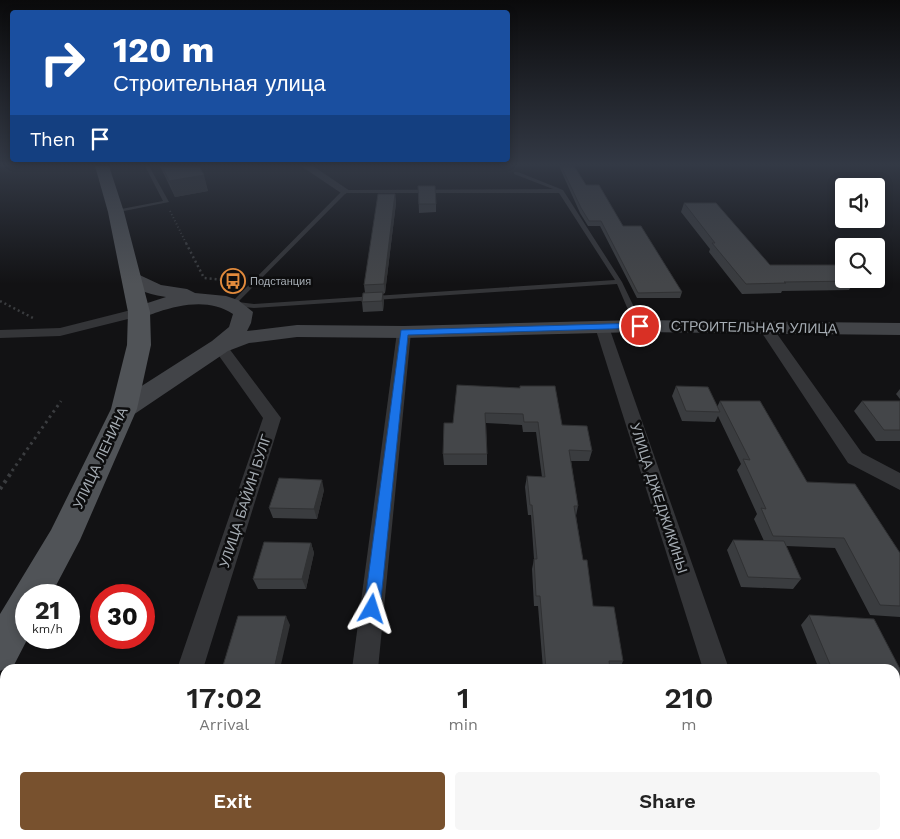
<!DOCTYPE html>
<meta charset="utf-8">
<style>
:root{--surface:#fff;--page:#f6f6f6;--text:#222;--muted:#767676;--accent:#78512e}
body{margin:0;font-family:"Work Sans",sans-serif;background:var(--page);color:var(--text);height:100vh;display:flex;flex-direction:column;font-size:19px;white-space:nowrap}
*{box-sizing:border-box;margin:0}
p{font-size:16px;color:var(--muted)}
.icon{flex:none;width:28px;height:28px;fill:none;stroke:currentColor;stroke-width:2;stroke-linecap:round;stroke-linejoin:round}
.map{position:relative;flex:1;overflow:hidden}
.sheet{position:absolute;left:0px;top:664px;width:900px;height:176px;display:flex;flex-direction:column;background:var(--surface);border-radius:15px 15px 0 0;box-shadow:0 2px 8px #0003}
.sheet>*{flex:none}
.guide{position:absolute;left:10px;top:10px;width:500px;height:152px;border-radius:5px;box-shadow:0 2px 8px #0003;background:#1a4fa0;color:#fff;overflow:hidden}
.fabs{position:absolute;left:835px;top:178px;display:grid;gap:10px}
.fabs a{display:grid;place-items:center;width:50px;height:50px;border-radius:5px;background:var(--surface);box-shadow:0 2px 8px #0003;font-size:25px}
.speed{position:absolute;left:15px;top:584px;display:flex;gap:10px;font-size:25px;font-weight:700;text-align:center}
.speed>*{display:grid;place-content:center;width:65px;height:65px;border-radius:50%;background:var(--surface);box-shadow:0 2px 8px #0003;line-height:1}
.speed small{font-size:12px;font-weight:400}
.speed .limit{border:8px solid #d22;background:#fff;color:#111}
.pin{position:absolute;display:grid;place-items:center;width:42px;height:42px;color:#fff;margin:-21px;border:2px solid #fff;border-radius:50%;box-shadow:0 1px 5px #0007}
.me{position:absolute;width:55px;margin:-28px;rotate:6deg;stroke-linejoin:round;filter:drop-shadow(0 0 4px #0008)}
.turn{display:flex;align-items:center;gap:18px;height:105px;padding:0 20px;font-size:22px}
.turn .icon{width:65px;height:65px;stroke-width:2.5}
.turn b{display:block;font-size:35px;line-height:42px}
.then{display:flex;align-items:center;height:48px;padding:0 20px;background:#0003;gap:10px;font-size:19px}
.eta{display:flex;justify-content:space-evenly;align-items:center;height:85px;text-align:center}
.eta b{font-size:30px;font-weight:600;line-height:35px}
.primary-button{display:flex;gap:10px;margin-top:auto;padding:10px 20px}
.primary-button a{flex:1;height:58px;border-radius:5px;background:var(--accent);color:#fff;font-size:20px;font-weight:600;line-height:58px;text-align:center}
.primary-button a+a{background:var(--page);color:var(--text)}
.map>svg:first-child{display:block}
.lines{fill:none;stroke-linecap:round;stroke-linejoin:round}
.path-far3{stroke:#3a3c3f;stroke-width:2;stroke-dasharray:1 2.5;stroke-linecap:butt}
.path-far2{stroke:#3a3c3f;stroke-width:2.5;stroke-dasharray:2 3;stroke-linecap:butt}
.path-far1{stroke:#3a3c3f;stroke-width:3;stroke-dasharray:2.5 4;stroke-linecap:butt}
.path{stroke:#3a3c3f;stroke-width:4;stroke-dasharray:3 4.5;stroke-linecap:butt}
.lane{fill:#343538;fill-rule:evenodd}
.street{fill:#343538;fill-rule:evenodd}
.secondary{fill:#424448;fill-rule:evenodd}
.primary{fill:#505357;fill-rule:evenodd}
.wall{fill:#3a3c3f}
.shaded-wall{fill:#303133}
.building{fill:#444649;stroke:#303133}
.route{fill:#1a73e8;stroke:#114b97}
.labels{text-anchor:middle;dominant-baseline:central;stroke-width:5;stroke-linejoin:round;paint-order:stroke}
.far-poi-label{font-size:11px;fill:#a5acb3;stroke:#0d0d0e;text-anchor:start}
.street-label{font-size:14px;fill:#a5acb3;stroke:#0d0d0e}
</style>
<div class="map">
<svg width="900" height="839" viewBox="0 0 900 839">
<rect width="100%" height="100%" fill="#121214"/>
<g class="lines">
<path class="path-far3" d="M 170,211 L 187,245"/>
<g class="path-far2">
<path d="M 186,243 L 204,278 L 233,281"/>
<path d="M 0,301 L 33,318"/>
</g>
<path class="path-far1" d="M 12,471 L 61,401"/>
<path class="path" d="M 0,489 L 13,470"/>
<g class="lane">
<path d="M 145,166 L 149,166 L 169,202 L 114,213 L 114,211 L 116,210 L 163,201 Z"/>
<path d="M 514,172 L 518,172 L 563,190 L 622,282 L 643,326 L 642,328 L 639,328 L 635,326 L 617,284 L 254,308 L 233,306 L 230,304 L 343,190 L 553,189 L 514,174 ZM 346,193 L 559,193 L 615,280 L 254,304 L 238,302 Z"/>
</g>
<g class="street">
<path d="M 301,166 L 313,166 L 350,191 L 345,194 L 341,193 Z"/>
<path d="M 139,308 L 144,309 L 146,312 L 144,315 L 60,336 L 0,338 L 0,330 L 60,328 Z"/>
<path d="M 602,323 L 607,324 L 609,327 L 729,669 L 703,669 L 595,327 L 597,324 Z"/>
<path d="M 765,323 L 770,324 L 862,453 L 900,473 L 900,490 L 848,463 L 758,327 L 760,324 Z"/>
<path d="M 404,328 L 409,329 L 411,332 L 378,669 L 352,669 L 397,332 L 399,329 Z"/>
<path d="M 220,341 L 225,343 L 281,418 L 203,669 L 177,669 L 263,418 L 212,346 L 215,343 Z"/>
<path d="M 120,835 L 152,835 L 150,839 L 118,839 Z"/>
<rect x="330" y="835" width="32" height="4"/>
<path d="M 756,835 L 788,835 L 789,839 L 757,839 Z"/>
</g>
<path class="secondary" d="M 131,271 L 161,285 L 187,289 L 195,293 L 226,296 L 238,300 L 253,312 L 251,323 L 247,331 L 297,325 L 404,326 L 639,320 L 900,323 L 900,335 L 639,332 L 404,338 L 297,337 L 249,343 L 228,351 L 133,415 L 124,417 L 115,415 L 112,409 L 115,403 L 212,341 L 229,327 L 233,314 C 210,299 183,304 158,312 C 149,315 142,319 132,316 L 129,312 L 132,308 L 166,297 C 152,295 130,289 122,277 L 125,273 Z"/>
<path class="primary" d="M 95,166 L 109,166 L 124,212 L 150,312 L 151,345 L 137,409 L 80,540 L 51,595 L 26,595 L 26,638 L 28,638 L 14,665 L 0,671 L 0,614 L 51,530 L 111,409 L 127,345 L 128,312 L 108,212 Z"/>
</g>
<g class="wall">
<path d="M 160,166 L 199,166 L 208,191 L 175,197 Z"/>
<path d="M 559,166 L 574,166 L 586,185 L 682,292 L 680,298 L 637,298 L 600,226 L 588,226 L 580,213 Z"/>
<path d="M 418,186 L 436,204 L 436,212 L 419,213 Z"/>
<path d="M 395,194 L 396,203 L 385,293 L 383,294 L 384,301 L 383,311 L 363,312 L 362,302 L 365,293 L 364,285 Z"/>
<path d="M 684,203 L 770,265 L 855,281 L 849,290 L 782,291 L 781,293 L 742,294 L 709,252 L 710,249 L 681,212 Z"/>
<path d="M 520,386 L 562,425 L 592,451 L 589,461 L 571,461 L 578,506 L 576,516 L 583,560 L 593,606 L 623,661 L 620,669 L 543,669 L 538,606 L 534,606 L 532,569 L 534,559 L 531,515 L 528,515 L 525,487 L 527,476 L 542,477 L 536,432 L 523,432 L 522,425 L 486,423 L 487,454 L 487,465 L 444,465 L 443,454 L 453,423 L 520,388 Z"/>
<path d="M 676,386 L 717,407 L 720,401 L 807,482 L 900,553 L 900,617 L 870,615 L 835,548 L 786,546 L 801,579 L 793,589 L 741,587 L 727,550 L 733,540 L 764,541 L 754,519 L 757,514 L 737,470 L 741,464 L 718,416 L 715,422 L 682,421 L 672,396 Z"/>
<path d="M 900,389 L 900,399 L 896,394 Z"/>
<path d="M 862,401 L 900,401 L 900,441 L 876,441 L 854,411 Z"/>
<path d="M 324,490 L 317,519 L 273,518 L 269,508 Z"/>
<path d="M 311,543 L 314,553 L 306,589 L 258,589 L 253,579 Z"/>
<path d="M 809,615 L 900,669 L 900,686 L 895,690 L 895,669 L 819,669 L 801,625 Z"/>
<path d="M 562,835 L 615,835 L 634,839 L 560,839 Z"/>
</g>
<g class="shaded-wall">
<path d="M 204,175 L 208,191 L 175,197 L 169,181 Z"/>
<path d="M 395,194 L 396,203 L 385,293 L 384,284 Z"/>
<path d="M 383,292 L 384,301 L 383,311 L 382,301 Z"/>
<path d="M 322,480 L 324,490 L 317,519 L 314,509 Z"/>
<path d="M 311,543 L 314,553 L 306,589 L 302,579 Z"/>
<path d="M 286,616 L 290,625 L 280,669 L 274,669 Z"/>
<path d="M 243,835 L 251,835 L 250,839 L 242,839 Z"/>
</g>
<g class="building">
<path d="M 162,166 L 199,166 L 204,175 L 169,181 Z"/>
<path d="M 561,166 L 574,166 L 586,185 L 599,185 L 623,226 L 641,226 L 682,292 L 638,293 L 601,221 L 589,221 L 581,208 Z"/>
<path d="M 418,186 L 435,186 L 436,204 L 419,204 Z"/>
<path d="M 378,194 L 395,194 L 384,284 L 364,285 Z"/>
<path d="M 684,203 L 716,203 L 770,265 L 837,265 L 844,270 L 844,279 L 852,279 L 855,281 L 784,282 L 786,283 L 746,284 L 712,243 L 715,243 Z"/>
<path d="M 383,292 L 382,301 L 362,302 L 363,293 Z"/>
<path d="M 457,385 L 520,388 L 520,386 L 555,386 L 562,425 L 587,426 L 592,451 L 569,450 L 578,506 L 574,506 L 583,560 L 587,560 L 593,606 L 614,607 L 623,661 L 609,661 L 610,669 L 546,669 L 540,596 L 536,596 L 534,559 L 537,559 L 532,505 L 530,505 L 527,476 L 545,477 L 538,422 L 524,422 L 523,414 L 485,413 L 487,454 L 443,454 L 444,423 L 453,423 Z"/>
<path d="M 676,386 L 708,387 L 720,412 L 686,411 Z"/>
<path d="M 720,401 L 760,401 L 807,482 L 855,484 L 900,553 L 900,606 L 880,605 L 844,538 L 773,536 L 761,508 L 766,509 L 743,459 L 750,460 Z"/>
<path d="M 862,401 L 900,401 L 900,430 L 884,430 Z"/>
<path d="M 279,478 L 322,480 L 314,509 L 269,508 Z"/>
<path d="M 733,540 L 784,541 L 801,579 L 748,577 Z"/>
<path d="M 264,542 L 311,543 L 302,579 L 253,579 Z"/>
<path d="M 809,615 L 874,619 L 900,669 L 900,681 L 895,681 L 895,669 L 832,669 Z"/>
<path d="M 238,616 L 286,616 L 274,669 L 222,669 Z"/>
<path d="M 176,835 L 243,835 L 242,839 L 175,839 Z"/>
<path d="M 564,835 L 633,836 L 634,839 L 564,839 Z"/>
</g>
<linearGradient id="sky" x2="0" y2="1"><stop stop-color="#0a0a0b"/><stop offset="0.58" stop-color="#333945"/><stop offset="1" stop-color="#333945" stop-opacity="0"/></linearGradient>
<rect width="900" height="284" fill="url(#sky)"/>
<path class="route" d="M 640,323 L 644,326 L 643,328 L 408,335 L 380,609 L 378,614 L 372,617 L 367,614 L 364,609 L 401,330 Z"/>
<defs>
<symbol id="bus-ring" viewBox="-11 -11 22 22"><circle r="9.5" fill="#0d0d0e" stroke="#e18a3c" stroke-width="1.5"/><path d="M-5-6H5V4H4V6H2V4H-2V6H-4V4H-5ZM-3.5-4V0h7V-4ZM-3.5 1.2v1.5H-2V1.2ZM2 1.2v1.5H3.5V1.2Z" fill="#e18a3c"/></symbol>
</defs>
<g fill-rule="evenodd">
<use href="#bus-ring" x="219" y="267" width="28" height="28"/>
</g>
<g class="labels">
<g class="far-poi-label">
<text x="250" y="281">Подстанция</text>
</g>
<g class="street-label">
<text transform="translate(754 327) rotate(1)">СТРОИТЕЛЬНАЯ УЛИЦА</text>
<text transform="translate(100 458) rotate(-65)">УЛИЦА ЛЕНИНА</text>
<text transform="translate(659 498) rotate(72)">УЛИЦА ДЖЕДЖИКИНЫ</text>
<text transform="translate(245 501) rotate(-72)">УЛИЦА БАЙИН БУЛГ</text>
</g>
</g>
</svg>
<div class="fabs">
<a><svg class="icon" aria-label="sound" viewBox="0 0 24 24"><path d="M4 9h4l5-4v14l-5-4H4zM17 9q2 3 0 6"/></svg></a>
<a><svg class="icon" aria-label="search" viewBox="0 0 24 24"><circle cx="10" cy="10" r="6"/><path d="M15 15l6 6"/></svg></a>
</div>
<div class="speed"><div>21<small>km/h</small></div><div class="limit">30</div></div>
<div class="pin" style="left:640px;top:326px;background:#d93025"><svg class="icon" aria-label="arrive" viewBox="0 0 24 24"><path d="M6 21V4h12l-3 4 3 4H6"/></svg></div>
<svg class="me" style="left:372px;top:609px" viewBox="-20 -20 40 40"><path d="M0-17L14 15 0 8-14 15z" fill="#1a73e8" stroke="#fff" stroke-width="4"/></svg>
<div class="guide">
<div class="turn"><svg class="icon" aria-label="right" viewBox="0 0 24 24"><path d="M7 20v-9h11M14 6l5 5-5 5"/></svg><div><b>120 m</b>Строительная улица</div></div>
<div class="then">Then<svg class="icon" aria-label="arrive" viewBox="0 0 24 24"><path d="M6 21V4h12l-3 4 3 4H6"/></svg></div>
</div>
<section class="sheet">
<div class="eta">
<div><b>17:02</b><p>Arrival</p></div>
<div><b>1</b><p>min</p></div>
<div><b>210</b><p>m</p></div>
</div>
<div class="primary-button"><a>Exit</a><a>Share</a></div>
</section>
</div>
